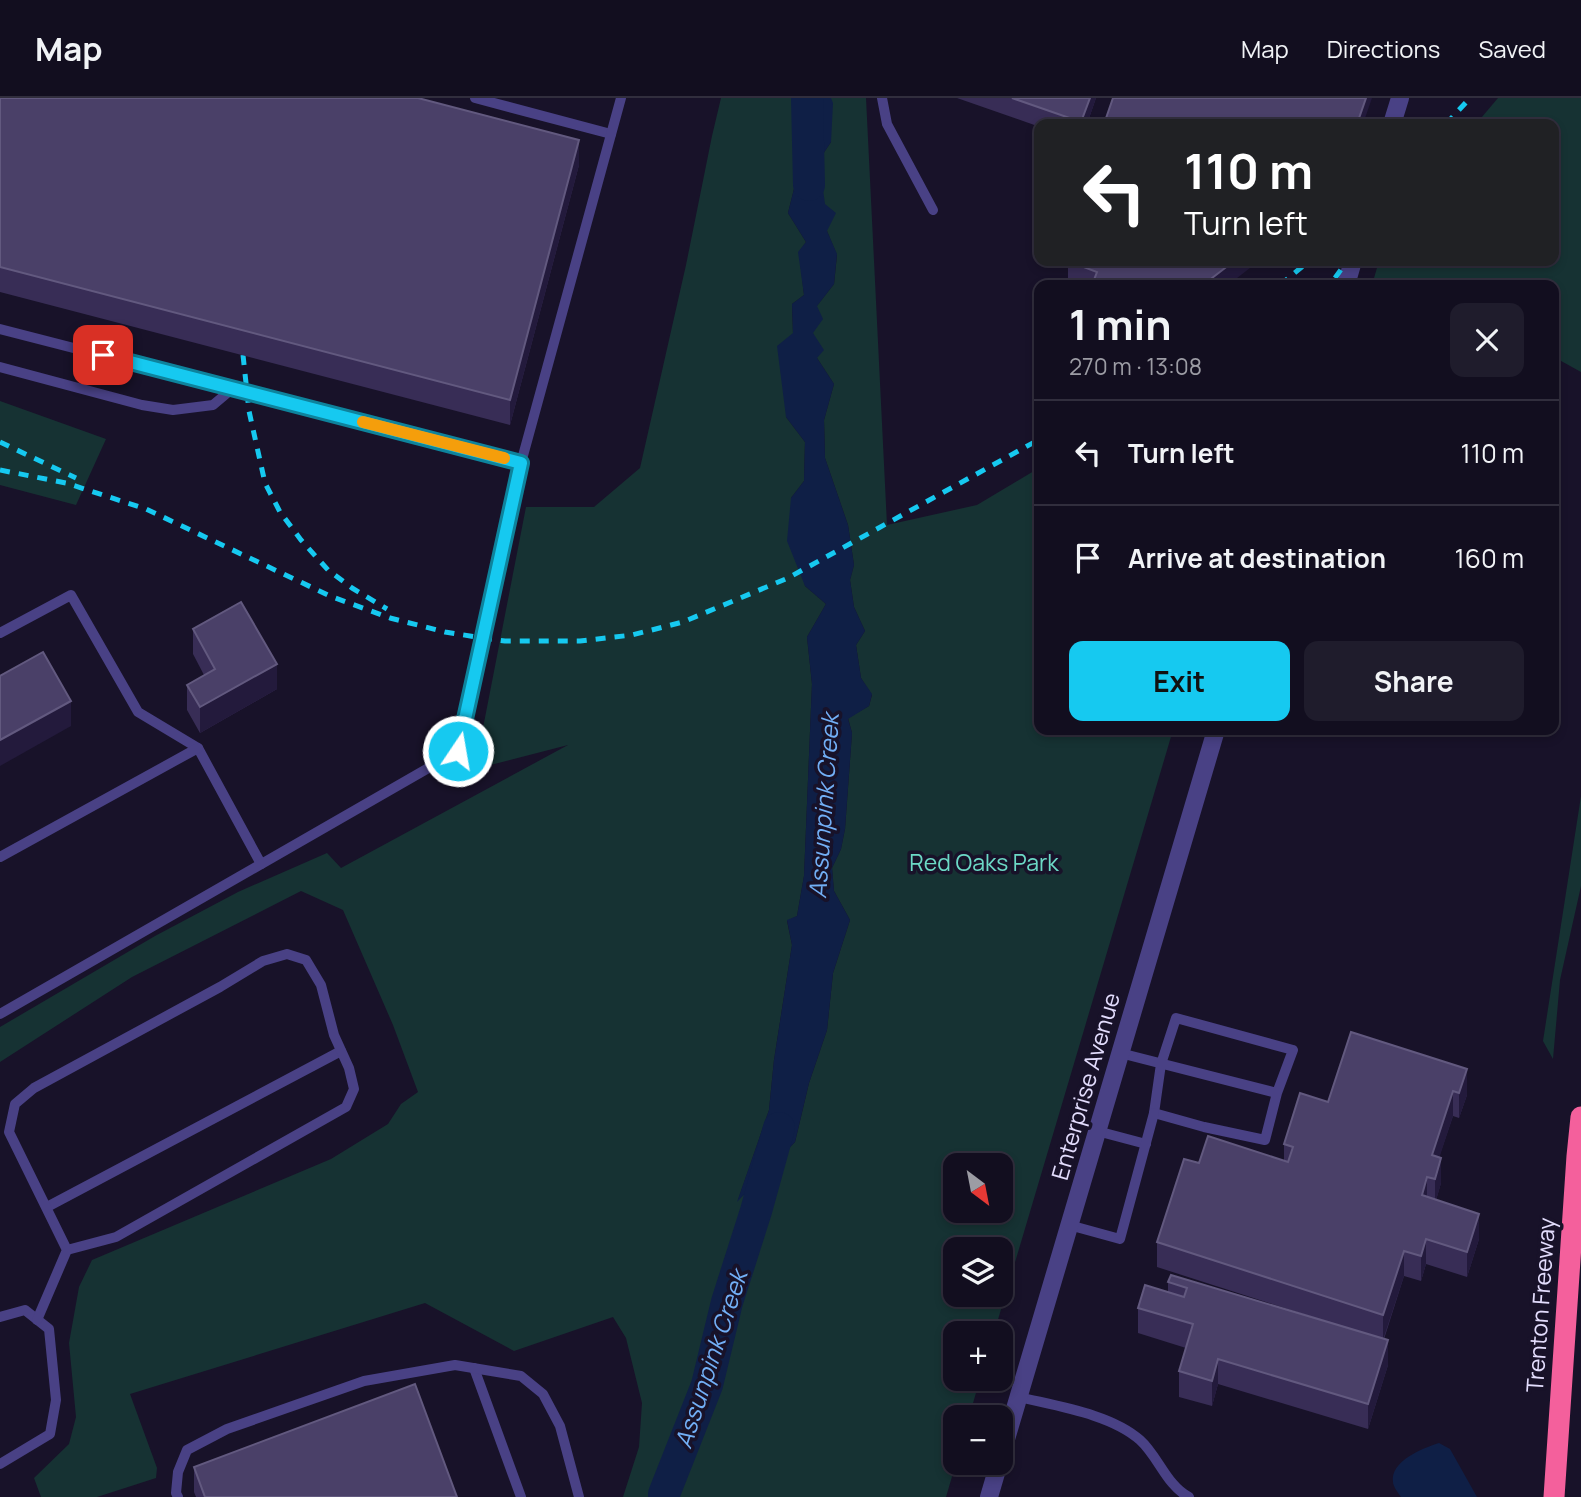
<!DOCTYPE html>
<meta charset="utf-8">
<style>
:root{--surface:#120e1f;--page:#1f1c2c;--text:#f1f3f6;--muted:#9c9ca4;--line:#312e3d;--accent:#16c9f0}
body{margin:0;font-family:Manrope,sans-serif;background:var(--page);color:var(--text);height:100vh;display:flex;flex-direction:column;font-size:26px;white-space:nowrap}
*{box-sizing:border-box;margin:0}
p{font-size:23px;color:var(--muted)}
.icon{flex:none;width:38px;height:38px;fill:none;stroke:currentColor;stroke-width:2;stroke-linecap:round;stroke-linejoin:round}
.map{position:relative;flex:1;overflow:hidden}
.details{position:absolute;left:1034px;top:182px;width:525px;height:455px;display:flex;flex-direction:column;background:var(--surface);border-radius:14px;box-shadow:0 4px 10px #0003,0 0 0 2px var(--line)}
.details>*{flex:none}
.top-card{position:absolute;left:1034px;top:21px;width:525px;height:147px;border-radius:14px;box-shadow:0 4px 10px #0003,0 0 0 2px var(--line);background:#202124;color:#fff;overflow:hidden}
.needle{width:46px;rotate:148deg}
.buttons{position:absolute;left:943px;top:1055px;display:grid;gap:14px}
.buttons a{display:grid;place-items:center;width:70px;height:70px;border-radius:14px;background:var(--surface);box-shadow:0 4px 10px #0003,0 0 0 2px var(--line);font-size:35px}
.pin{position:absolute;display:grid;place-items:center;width:60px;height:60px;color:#fff;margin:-30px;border-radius:14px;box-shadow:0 4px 10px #0006}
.me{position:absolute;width:77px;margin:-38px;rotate:12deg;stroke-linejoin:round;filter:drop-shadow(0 0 5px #0008)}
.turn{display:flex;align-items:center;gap:24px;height:147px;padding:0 35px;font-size:32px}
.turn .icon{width:91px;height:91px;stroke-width:2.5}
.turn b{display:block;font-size:49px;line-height:60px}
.round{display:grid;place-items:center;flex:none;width:74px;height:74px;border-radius:14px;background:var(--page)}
.overview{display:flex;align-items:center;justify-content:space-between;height:119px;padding:0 35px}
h1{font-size:42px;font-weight:700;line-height:52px}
.action{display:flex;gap:14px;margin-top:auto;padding:14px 35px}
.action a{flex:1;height:80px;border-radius:14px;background:var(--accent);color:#111;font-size:28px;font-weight:700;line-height:80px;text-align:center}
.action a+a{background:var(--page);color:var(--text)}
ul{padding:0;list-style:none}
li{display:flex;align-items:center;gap:21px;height:105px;padding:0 35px;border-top:2px solid var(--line)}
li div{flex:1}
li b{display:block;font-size:26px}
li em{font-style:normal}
header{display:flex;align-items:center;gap:42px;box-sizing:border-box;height:98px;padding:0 35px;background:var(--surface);border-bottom:2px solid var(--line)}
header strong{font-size:33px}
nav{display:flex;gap:38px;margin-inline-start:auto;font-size:24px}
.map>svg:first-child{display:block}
.green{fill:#163233;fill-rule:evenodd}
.water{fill:#0f1f46}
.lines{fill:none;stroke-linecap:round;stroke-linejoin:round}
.river{stroke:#0f1f46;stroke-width:32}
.lane{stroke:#494185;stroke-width:10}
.street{stroke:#494185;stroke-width:18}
.highway{stroke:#f4609c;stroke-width:21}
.rail{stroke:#16c9f0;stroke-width:5;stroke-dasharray:10 9;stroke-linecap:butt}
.wall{fill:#382d56}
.shaded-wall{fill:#231a3c}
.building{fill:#4a4068;stroke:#62597f;stroke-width:2}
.route-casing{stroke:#0e839c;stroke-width:18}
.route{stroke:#16c9f0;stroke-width:12}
.slow{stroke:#f59e0b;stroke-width:12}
.labels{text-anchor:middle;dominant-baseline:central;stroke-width:7;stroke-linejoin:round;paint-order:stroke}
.park-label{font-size:23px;fill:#6cd9c6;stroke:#181229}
.street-label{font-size:23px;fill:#e3ddfd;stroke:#181229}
.water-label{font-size:24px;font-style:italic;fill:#72aff6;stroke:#181229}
</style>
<header>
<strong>Map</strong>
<nav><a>Map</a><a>Directions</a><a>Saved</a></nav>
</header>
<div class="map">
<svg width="1581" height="1399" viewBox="0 0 1581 1399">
<rect width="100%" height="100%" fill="#181229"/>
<g class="green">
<path d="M 721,0 L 814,0 L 814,34 L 796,62 L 794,91 L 788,115 L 806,144 L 799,154 L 804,197 L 792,206 L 793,235 L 786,319 L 805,344 L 804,383 L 791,400 L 805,488 L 826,506 L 807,539 L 812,586 L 804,778 L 797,818 L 787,823 L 792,847 L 774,962 L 769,1012 L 738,1102 L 795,1044 L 809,985 L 827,932 L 833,875 L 850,822 L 834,793 L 832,770 L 841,751 L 845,731 L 852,635 L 848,620 L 869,608 L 872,597 L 861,580 L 856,547 L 865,533 L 854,509 L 850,482 L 854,467 L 848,427 L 825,360 L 824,322 L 834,286 L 817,260 L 813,235 L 816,209 L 834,186 L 837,157 L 827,133 L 819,62 L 831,44 L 831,0 L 866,0 L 887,427 L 977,407 L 1039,370 L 1040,632 L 1173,632 L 994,1235 L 956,1236 L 956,1281 L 980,1281 L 969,1319 L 956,1320 L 956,1365 L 946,1399 L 623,1399 L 639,1349 L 642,1305 L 626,1240 L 613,1219 L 514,1253 L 425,1205 L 130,1296 L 157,1370 L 156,1380 L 97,1399 L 41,1399 L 34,1380 L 69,1346 L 76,1319 L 69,1245 L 79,1189 L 92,1162 L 331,1061 L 388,1026 L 401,1006 L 418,994 L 393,927 L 343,812 L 301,793 L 132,879 L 0,964 L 0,929 L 155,838 L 238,794 L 327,755 L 341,770 L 568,647 L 475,671 L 526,409 L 594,409 L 640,370 L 686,167 L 712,38 ZM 956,1068 L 1001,1068 L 1001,1113 L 956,1113 ZM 956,1152 L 1001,1152 L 1001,1197 L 956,1197 Z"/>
<path d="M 1498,0 L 1581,0 L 1581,274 L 1554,259 L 1554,187 L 1372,187 L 1379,163 L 1554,163 L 1554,26 L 1476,26 Z"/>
<path d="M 0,303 L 106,341 L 76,407 L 0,387 Z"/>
<path d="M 1581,698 L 1581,788 L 1560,882 L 1553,961 L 1543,943 Z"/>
</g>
<g class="water">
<path d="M 814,0 L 831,0 L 833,5 L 831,44 L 819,62 L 825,106 L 836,115 L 827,133 L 837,156 L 834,186 L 817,208 L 823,221 L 813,235 L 824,252 L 817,260 L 834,286 L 824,322 L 825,360 L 848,427 L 854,467 L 850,482 L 854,509 L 865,533 L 856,547 L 861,580 L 872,596 L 869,608 L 848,621 L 852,635 L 845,731 L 841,751 L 832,770 L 834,793 L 850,822 L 833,875 L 827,932 L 809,985 L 795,1044 L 737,1104 L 769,1012 L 774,962 L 792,847 L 787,822 L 797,818 L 804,778 L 812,586 L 807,539 L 826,506 L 805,488 L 787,443 L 791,400 L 804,383 L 805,344 L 786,319 L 777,248 L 793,235 L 792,206 L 804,197 L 798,154 L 806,144 L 788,115 L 794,91 L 796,62 L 814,34 Z"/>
<path d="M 1439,1345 L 1450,1351 L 1477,1399 L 1401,1399 C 1398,1395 1393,1388 1393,1384 C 1390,1363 1423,1350 1439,1345 Z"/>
</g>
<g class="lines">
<g class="river">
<path d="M 807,0 L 809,87"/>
<path d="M 664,1399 L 664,1396 L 707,1287 L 727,1204 L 756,1113 L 779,1030"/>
</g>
<g class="lane">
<path d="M 475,0 L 611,36"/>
<path d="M 882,0 L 887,26 L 933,112"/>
<path d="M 0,231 L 521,365"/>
<path d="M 0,269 L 142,307 L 173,312 L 213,307 L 232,291"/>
<path d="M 0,535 L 71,497 L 138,614 L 198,650 L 261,766"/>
<path d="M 0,759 L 198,650"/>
<path d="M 0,916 L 458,653 L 521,365 L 621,0"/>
<path d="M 1120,955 L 1277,995 L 1293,952 L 1176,920 L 1161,966 L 1154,1015 L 1204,1029 L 1265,1042 L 1277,995"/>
<path d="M 1097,1033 L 1146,1046"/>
<path d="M 47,1109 L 341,953"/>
<path d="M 1069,1127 L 1120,1141 L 1154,1015"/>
<path d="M 0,1219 L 25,1212 L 49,1231 L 56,1302 L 50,1336 L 0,1366"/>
<path d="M 37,1222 L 67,1152 L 9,1034 L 15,1006 L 34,990 L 220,889 L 263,863 L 287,856 L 306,862 L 321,887 L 334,937 L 349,970 L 354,991 L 346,1009 L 116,1139 L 67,1152"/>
<path d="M 474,1270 L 521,1399"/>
<path d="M 1019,1299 C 1056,1308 1111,1316 1140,1342 C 1158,1358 1167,1388 1189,1399"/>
<path d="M 178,1399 L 176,1395 L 178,1374 L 187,1352 L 227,1331 L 364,1283 L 455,1267 L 521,1278 L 543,1296 L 560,1328 L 579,1399"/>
</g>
<g class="street">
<path d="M 1392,26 L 1400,0"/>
<path d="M 1346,187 L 1353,163"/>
<path d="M 1001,1358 L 1216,632"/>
<path d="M 989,1399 L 999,1365"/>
</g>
<path class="highway" d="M 1554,1399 L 1577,1058 L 1581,1019"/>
<g class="rail">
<path d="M 1446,26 L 1470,0"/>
<path d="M 1335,180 L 1347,163"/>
<path d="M 1280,187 L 1309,163"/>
<path d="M 243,257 L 249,313 L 265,385 L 280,414 L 301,442 L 328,472 L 352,490 L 387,511"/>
<path d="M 0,344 L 76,380"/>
<path d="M 0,372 L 66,385 L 146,411 L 330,498 L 390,520 L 445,534 L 483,540 L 505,543 L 580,543 L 632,537 L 683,524 L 788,480 L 1040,341"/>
</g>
</g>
<g class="wall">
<path d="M 0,0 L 579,67 L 510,327 L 0,194 Z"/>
<path d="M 957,0 L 1096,0 L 1087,26 L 1040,26 L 1040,29 Z"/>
<path d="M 1068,163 L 1228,187 L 1082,187 L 1068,182 Z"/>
<path d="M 193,531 L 277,591 L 200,635 L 187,612 L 187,587 L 204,577 L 193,556 Z"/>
<path d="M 1351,934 L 1467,997 L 1459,1020 L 1453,1018 L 1439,1059 L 1441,1085 L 1436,1102 L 1479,1141 L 1467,1179 L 1426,1166 L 1421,1183 L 1404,1178 L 1384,1241 L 1388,1267 L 1368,1331 L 1218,1286 L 1212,1308 L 1179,1299 L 1179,1273 L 1186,1250 L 1138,1235 L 1138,1210 L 1168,1194 L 1168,1184 L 1328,1224 L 1157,1169 L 1157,1144 L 1199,1065 L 1284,1063 L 1284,1046 L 1328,1004 Z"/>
<path d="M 194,1369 L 457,1399 L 196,1399 L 194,1394 Z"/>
</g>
<g class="shaded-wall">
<path d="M 1090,0 L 1096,0 L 1087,26 L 1081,26 Z"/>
<path d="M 1366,0 L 1372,0 L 1363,26 L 1357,26 Z"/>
<path d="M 579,42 L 579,67 L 510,327 L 510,302 Z"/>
<path d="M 1234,163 L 1259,163 L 1228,187 L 1203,187 Z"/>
<path d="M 277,566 L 277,591 L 200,635 L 200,609 Z"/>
<path d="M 71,603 L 71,628 L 0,668 L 0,642 Z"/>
<path d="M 1467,971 L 1467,997 L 1459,1020 L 1459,995 Z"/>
<path d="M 1453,993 L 1453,1018 L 1432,1082 L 1432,1057 Z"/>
<path d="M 1441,1060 L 1441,1085 L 1435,1106 L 1435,1081 Z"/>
<path d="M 1427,1079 L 1427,1104 L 1422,1097 Z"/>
<path d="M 1479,1116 L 1479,1141 L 1467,1179 L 1467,1154 Z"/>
<path d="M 1426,1141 L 1426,1166 L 1421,1183 L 1421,1158 Z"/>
<path d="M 1404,1153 L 1404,1178 L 1383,1242 L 1383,1217 Z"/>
<path d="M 1388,1242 L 1388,1267 L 1368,1331 L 1368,1306 Z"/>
<path d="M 1218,1261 L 1218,1286 L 1212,1308 L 1212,1283 Z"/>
</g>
<g class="building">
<path d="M 0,0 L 418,0 L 579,42 L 510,302 L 0,169 Z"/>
<path d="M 1012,0 L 1090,0 L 1081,24 Z"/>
<path d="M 1113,0 L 1366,0 L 1357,26 L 1104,26 Z"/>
<path d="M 1068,163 L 1234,163 L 1203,187 L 1092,187 L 1097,174 Z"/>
<path d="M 241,504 L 277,566 L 200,609 L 187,587 L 215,571 L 193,531 Z"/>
<path d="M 43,554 L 71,603 L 0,642 L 0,578 Z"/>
<path d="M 1351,934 L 1467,971 L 1459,995 L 1453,993 L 1432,1057 L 1441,1060 L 1435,1081 L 1427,1079 L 1422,1097 L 1479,1116 L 1467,1154 L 1426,1141 L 1421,1158 L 1404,1153 L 1383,1217 L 1157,1144 L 1184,1061 L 1199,1065 L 1208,1038 L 1288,1064 L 1293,1049 L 1284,1046 L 1300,995 L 1328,1004 Z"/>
<path d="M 1171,1177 L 1388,1242 L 1368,1306 L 1218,1261 L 1212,1283 L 1179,1273 L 1193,1226 L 1138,1210 L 1145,1187 L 1184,1199 L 1187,1190 L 1168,1184 Z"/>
<path d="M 415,1286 L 457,1399 L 205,1399 L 194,1369 Z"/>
</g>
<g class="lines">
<defs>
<path id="route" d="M 103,257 L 521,365 L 458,653"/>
</defs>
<use href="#route" class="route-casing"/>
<use href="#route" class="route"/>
<path class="slow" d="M 363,324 L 504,360"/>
</g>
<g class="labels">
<g class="park-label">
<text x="984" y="764">Red Oaks Park</text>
</g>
<g class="street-label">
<text transform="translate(1085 988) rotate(-74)">Enterprise Avenue</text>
<text transform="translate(1540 1207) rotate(-86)">Trenton Freeway</text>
</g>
<g class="water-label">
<text transform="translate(823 708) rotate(-86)">Assunpink Creek</text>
<text transform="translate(710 1261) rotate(-72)">Assunpink Creek</text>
</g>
</g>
</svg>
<div class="buttons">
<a><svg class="needle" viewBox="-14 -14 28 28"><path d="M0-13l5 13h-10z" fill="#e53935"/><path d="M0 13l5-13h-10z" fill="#9c9ca4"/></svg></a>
<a><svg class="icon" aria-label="layers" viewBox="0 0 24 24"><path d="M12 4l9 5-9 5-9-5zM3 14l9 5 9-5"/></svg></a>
<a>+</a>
<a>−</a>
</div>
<div class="pin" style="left:103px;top:257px;background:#d93025"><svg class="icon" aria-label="arrive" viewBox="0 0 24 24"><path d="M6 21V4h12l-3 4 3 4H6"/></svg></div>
<svg class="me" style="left:458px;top:653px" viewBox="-20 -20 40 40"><circle r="17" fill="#16c9f0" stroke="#fff" stroke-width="3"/><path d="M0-11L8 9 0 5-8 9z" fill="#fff"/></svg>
<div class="top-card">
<div class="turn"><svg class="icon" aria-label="left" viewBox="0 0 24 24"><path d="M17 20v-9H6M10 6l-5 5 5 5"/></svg><div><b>110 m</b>Turn left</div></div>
</div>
<section class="details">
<div class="overview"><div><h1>1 min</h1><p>270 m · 13:08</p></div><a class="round"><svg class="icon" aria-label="close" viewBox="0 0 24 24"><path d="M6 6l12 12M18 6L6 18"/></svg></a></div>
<ul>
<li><svg class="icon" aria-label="left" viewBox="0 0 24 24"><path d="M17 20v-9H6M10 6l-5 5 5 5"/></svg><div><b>Turn left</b></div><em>110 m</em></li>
<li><svg class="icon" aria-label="arrive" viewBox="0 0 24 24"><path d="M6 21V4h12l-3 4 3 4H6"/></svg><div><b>Arrive at destination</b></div><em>160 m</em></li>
</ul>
<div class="action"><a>Exit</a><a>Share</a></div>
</section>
</div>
